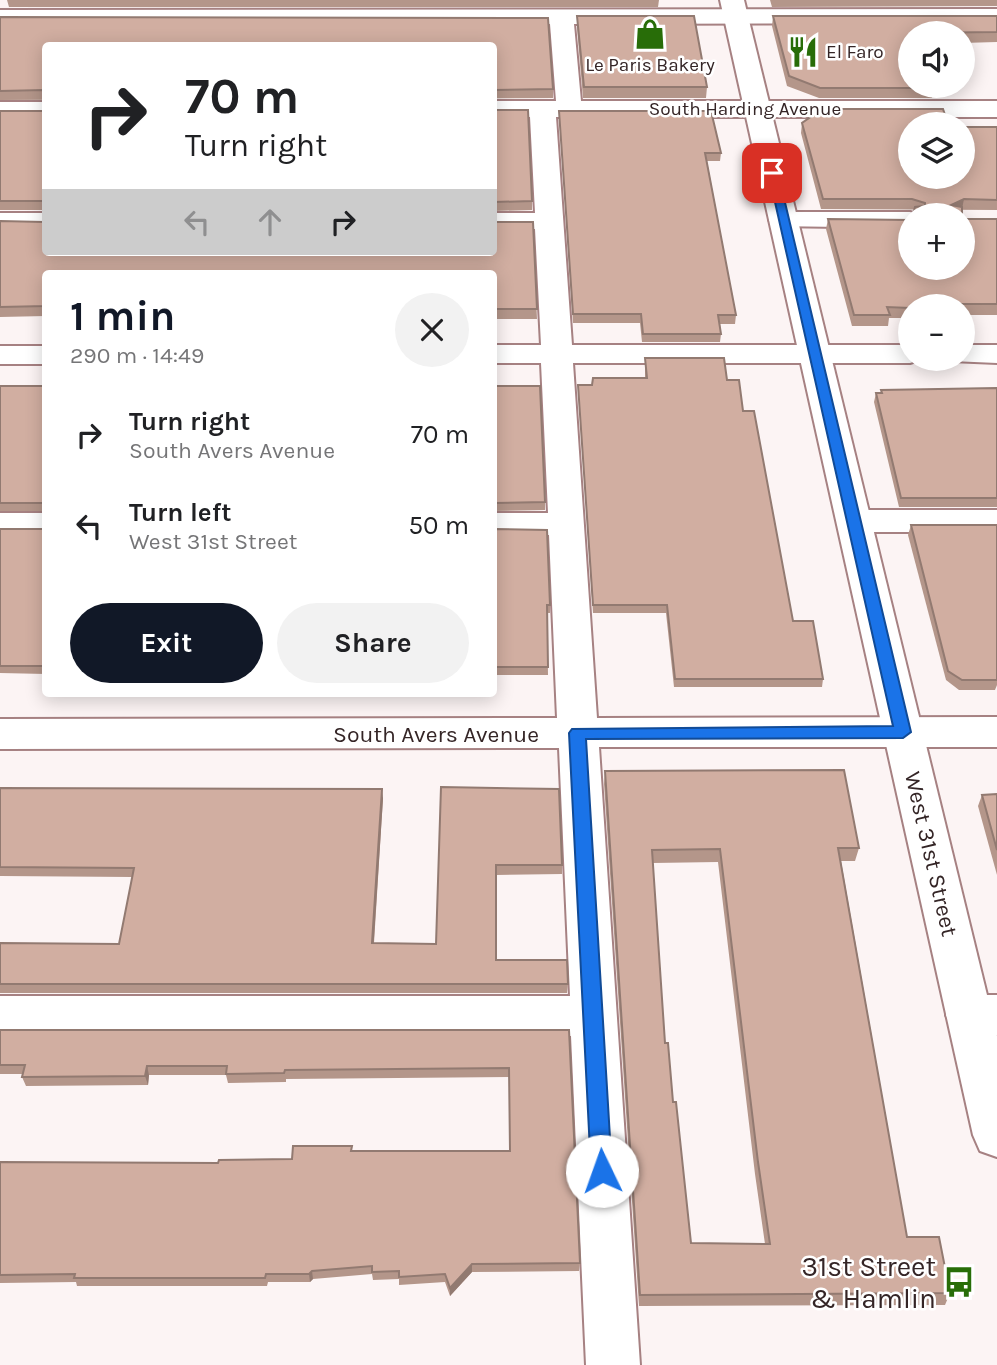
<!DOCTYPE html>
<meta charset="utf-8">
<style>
:root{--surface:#fff;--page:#f2f2f2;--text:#202124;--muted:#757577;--accent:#111827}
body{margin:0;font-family:Karla,sans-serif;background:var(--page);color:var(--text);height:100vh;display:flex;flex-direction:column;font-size:26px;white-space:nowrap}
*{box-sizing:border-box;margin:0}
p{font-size:23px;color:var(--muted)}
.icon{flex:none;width:38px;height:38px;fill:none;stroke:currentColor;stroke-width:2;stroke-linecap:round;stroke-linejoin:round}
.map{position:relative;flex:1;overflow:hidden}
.side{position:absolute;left:42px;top:270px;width:455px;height:427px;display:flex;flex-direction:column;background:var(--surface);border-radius:7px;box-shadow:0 4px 18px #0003}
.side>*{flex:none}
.banner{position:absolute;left:42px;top:42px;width:455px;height:214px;border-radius:7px;box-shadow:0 4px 18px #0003;background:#fff;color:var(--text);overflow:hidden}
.buttons{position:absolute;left:898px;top:21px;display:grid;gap:14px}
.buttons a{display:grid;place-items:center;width:77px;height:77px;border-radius:50%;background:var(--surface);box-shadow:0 4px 18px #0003;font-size:35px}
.pin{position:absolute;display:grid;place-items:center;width:60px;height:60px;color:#fff;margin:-30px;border-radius:14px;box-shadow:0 4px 10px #0006}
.me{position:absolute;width:77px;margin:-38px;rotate:357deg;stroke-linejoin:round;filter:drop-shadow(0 0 5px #0008)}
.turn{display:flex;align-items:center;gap:24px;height:147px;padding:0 28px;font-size:32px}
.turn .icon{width:91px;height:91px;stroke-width:2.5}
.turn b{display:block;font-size:49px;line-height:60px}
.lanes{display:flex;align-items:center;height:66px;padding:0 28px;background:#0003;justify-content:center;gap:35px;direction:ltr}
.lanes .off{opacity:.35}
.round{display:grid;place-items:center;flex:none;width:74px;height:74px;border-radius:37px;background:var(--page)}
.headline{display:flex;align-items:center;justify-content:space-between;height:119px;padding:0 28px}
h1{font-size:42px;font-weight:700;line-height:52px;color:var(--accent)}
.action{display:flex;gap:14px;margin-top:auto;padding:14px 28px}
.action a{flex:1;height:80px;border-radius:42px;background:var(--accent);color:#fff;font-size:28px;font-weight:700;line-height:80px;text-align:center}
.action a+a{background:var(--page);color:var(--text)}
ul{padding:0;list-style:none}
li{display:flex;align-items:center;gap:21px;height:91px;padding:0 28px}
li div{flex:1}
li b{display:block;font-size:26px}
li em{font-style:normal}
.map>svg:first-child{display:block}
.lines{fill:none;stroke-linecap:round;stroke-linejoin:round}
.minor-casing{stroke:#a68182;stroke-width:4}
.major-casing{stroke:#a68182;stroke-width:4}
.minor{fill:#fff;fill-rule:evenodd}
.major{fill:#fff;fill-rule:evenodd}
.wall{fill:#b4968a;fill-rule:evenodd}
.shaded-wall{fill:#927a71}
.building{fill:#d1aea1;stroke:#927a71;stroke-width:2;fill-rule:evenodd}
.route{fill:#1a73e8;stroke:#114b97;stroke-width:2}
.labels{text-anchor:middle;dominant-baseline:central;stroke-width:5;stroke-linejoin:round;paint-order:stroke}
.far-poi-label{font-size:19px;fill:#342526;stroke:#fff;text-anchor:start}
.far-street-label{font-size:19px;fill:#342526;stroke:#fff}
.street-label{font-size:23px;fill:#342526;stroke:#fff}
.near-poi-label{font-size:28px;fill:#342526;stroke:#fff;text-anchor:end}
</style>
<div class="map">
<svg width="997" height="1365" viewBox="0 0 997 1365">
<rect width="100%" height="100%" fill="#fcf4f4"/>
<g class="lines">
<defs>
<g id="minor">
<path d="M 997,9 L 997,23 L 574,24 L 581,101 L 997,101 L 997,117 L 556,117 L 572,345 L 910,345 L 910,359 L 922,359 L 910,363 L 573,363 L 597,718 L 997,717 L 997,747 L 599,747 L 640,1365 L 586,1365 L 571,1036 L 0,1036 L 0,996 L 570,996 L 559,748 L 0,749 L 0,719 L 557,718 L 549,535 L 494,535 L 494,513 L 548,513 L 541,363 L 494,363 L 494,345 L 541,345 L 535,229 L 494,229 L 494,213 L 535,213 L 530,117 L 494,117 L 494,101 L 556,101 L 550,24 L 0,24 L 0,10 Z"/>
<rect x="0" y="102" width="46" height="16"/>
<path d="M 783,212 L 910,212 L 921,215 L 910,215 L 910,228 L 773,226 L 769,220 L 773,214 Z"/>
<rect x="0" y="213" width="46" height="16"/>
<path d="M 962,345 L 997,345 L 997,363 L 951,361 L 962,359 Z"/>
<rect x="0" y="346" width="46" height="18"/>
<path d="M 854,510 L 997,510 L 997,532 L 854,532 L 842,529 L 837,521 L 842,513 Z"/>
<rect x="0" y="513" width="46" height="22"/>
<path d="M 969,995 L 997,995 L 997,1035 L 969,1035 L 953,1029 L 946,1015 L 953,1001 Z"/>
</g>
<path id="major" d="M 720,0 L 744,0 L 997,1036 L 997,1157 L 980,1151 L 973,1135 Z"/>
</defs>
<use href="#minor" class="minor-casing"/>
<use href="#major" class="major-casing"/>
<use href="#minor" class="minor"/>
<use href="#major" class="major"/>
</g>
<g class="wall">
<path d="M 7,0 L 659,0 L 658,7 L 9,7 Z"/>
<path d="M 770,0 L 997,0 L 997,6 L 772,7 Z"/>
<path d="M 577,16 L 707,87 L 706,98 L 583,98 L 577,27 Z"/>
<path d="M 773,16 L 997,16 L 997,42 L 962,43 L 962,33 L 910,33 L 934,88 L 932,98 L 819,98 L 787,86 L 772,26 Z"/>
<path d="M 0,17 L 553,89 L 553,98 L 0,100 Z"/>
<path d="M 46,110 L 46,210 L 0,210 L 0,111 L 44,111 Z"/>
<path d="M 494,110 L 532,201 L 532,210 L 494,211 Z"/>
<path d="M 559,111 L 721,153 L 720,161 L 707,161 L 736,315 L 735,324 L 720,324 L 721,334 L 720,342 L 642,342 L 640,323 L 573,323 Z"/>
<path d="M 802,123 L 910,177 L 997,127 L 997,210 L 821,209 L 801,133 Z"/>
<path d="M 46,211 L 46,252 L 494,252 L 494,222 L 533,222 L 537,319 L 494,319 L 494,273 L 46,273 L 46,316 L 0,317 L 0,221 L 44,222 Z"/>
<path d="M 828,219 L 910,220 L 997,219 L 997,315 L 962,315 L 962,306 L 910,306 L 910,318 L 889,318 L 888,326 L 852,326 L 826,229 Z"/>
<path d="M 645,358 L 727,380 L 743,411 L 793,621 L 823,679 L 822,687 L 674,687 L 666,613 L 593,613 L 578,385 L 592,385 L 645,378 Z"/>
<rect x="0" y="386" width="46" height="125"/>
<path d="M 494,386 L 545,502 L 545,510 L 494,511 Z"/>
<path d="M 997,388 L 997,507 L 899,507 L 874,402 L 876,393 L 881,393 L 881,390 Z"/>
<path d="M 911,525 L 997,525 L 997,685 L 995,690 L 959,690 L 946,680 L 908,535 Z"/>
<path d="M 0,529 L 46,529 L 46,674 L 0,673 Z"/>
<path d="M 494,529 L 550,605 L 550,613 L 547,613 L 548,675 L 494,675 Z"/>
<path d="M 605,771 L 859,848 L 855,861 L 841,861 L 907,1237 L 950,1293 L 945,1305 L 639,1306 L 604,784 ZM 718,862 L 755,1174 L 765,1244 L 691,1243 L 665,1043 L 653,863 Z"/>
<path d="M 441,787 L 562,865 L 562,874 L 496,875 L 496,960 L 568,984 L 567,993 L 0,993 L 0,943 L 119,944 L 132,877 L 0,876 L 0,788 L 383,798 L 374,943 L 436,944 Z"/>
<path d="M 997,794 L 997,875 L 978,806 L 982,795 Z"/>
<path d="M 0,1030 L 569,1030 L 580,1263 L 579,1271 L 472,1272 L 450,1296 L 445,1282 L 399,1285 L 399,1279 L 373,1280 L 372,1274 L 313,1279 L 310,1282 L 268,1282 L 267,1286 L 77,1286 L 76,1282 L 0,1283 L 0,1162 L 218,1163 L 292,1159 L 352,1146 L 352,1151 L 510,1151 L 509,1077 L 286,1079 L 286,1082 L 228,1083 L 226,1075 L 149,1075 L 148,1085 L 26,1086 L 22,1077 L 23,1074 L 0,1074 Z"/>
</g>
<g class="shaded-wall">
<path d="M 964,199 L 962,209 L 951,205 Z"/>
<path d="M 382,789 L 383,798 L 373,953 L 372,943 Z"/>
<path d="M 147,1066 L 149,1075 L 148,1085 L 145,1076 Z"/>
<path d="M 472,1264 L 472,1272 L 450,1296 L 450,1288 Z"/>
<path d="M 312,1271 L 313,1279 L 310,1282 L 309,1274 Z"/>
</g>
<g class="building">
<path d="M 577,16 L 694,16 L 707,87 L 584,87 Z"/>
<path d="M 773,16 L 997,16 L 997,32 L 910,33 L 910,86 L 933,86 L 934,88 L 820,88 L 789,76 Z"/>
<path d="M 0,17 L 548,18 L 553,89 L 494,90 L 494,46 L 46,46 L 46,100 L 44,90 L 0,91 Z"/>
<path d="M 822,109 L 943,109 L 948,124 L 910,124 L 910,177 L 962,177 L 962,127 L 997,127 L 997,200 L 964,199 L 951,205 L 962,207 L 962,215 L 913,215 L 915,207 L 925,206 L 925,203 L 912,199 L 823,199 L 802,123 Z"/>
<path d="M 46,110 L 46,202 L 44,201 L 0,201 L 0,111 L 44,111 Z"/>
<path d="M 494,110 L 528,110 L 532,201 L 494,202 Z"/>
<path d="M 559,111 L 711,111 L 721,153 L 705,153 L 736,315 L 718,315 L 721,334 L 643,334 L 641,314 L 573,314 Z"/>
<path d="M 46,211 L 46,252 L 494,252 L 494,222 L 533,222 L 537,309 L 494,309 L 494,273 L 46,273 L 46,306 L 0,307 L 0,221 L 44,222 Z"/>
<path d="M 828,219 L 910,220 L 910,268 L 962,268 L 962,219 L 997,219 L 997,304 L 942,304 L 933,306 L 910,306 L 910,308 L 887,307 L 890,315 L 854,315 Z"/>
<path d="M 645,358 L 724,358 L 727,380 L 739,380 L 743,411 L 754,411 L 793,621 L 813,621 L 823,679 L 675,679 L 667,605 L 593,605 L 578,385 L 592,385 L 593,378 L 647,378 Z"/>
<rect x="0" y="386" width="46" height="117"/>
<path d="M 494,386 L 540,386 L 545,502 L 494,503 Z"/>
<path d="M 997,388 L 997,498 L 901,498 L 876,393 L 882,393 L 881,390 Z"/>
<path d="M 911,525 L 997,525 L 997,680 L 962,680 L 948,671 Z"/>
<rect x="0" y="529" width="46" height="137"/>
<path d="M 494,529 L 547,530 L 550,605 L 547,605 L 548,667 L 494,667 Z"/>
<path d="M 844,770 L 859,848 L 838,848 L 907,1237 L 939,1237 L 950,1293 L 640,1295 L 605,771 ZM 720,849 L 758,1162 L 770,1244 L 691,1243 L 676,1102 L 673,1102 L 668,1043 L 665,1043 L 652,850 Z"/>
<path d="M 441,787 L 559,789 L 562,865 L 496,865 L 496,960 L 567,960 L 568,984 L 0,984 L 0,943 L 119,944 L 134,868 L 0,867 L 0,788 L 382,789 L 372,943 L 436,944 Z"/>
<path d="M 997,794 L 997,850 L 982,795 Z"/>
<path d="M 0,1030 L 569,1030 L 580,1263 L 472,1264 L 450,1288 L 445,1274 L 399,1277 L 399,1271 L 372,1272 L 372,1266 L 312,1271 L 309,1274 L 266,1274 L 265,1278 L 74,1278 L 75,1274 L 0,1275 L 0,1162 L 218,1163 L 219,1160 L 292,1159 L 293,1146 L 352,1146 L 351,1151 L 510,1151 L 509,1068 L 285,1070 L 284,1073 L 226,1074 L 227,1066 L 147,1066 L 145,1076 L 22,1077 L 25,1065 L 0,1065 Z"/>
</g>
<path class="route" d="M 768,171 L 778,173 L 911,732 L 903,738 L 586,739 L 612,1171 L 609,1178 L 602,1181 L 594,1178 L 591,1171 L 569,733 L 572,729 L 893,726 Z"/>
<defs>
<symbol id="shop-bare" viewBox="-9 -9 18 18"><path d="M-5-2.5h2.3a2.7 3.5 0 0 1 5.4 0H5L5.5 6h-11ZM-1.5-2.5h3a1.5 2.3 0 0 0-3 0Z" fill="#286d08" stroke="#fff" stroke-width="2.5" paint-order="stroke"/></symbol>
<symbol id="restaurant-bare" viewBox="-9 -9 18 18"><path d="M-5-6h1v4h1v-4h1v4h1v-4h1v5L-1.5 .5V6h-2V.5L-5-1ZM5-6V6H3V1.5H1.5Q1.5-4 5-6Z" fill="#286d08" stroke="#fff" stroke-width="2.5" paint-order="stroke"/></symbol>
<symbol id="bus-bare" viewBox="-9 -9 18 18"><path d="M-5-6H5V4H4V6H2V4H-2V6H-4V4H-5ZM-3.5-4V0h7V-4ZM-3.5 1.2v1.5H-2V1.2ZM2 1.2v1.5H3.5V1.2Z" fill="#286d08" stroke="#fff" stroke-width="2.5" paint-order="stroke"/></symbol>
</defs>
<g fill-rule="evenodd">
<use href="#shop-bare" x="628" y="12" width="44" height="44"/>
<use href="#restaurant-bare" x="781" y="30" width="44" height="44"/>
<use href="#bus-bare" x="937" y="1260" width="44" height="44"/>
</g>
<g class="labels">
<g class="far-poi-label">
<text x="826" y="52">El Faro</text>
<text x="650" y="65" text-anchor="middle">Le Paris Bakery</text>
</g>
<g class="far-street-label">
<text x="745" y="109">South Harding Avenue</text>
</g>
<g class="street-label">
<text x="436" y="734">South Avers Avenue</text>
<text transform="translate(931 854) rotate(77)">West 31st Street</text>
</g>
<g class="near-poi-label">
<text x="936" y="1266">31st Street<tspan x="936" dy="32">&amp; Hamlin</tspan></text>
</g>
</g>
</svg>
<div class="buttons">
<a><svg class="icon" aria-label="sound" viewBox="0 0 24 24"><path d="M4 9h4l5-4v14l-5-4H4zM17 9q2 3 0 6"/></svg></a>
<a><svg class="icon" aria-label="layers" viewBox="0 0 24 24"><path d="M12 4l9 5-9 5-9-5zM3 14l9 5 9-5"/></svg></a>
<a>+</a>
<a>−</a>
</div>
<div class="pin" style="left:772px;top:173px;background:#d93025"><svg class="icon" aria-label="arrive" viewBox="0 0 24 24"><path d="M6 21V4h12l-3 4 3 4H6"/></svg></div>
<svg class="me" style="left:602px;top:1171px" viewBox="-20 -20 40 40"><circle r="19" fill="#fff"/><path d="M0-13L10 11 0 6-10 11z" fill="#1a73e8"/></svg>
<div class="banner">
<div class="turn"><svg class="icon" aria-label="right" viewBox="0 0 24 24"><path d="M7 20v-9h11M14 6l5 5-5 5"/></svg><div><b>70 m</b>Turn right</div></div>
<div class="lanes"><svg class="icon off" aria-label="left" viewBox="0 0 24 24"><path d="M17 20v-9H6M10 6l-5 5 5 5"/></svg><svg class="icon off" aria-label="ahead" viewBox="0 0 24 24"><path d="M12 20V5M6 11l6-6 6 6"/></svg><svg class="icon" aria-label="right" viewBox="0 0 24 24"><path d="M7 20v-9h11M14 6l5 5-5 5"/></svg></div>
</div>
<section class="side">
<div class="headline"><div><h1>1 min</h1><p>290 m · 14:49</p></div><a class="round"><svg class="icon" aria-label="close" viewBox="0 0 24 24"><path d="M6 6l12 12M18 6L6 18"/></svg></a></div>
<ul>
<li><svg class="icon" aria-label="right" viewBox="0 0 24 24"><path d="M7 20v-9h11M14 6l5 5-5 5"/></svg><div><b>Turn right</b><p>South Avers Avenue</p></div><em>70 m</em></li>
<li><svg class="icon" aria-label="left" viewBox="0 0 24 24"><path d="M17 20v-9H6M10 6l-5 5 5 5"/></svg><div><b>Turn left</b><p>West 31st Street</p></div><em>50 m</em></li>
</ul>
<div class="action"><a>Exit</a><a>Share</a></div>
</section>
</div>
